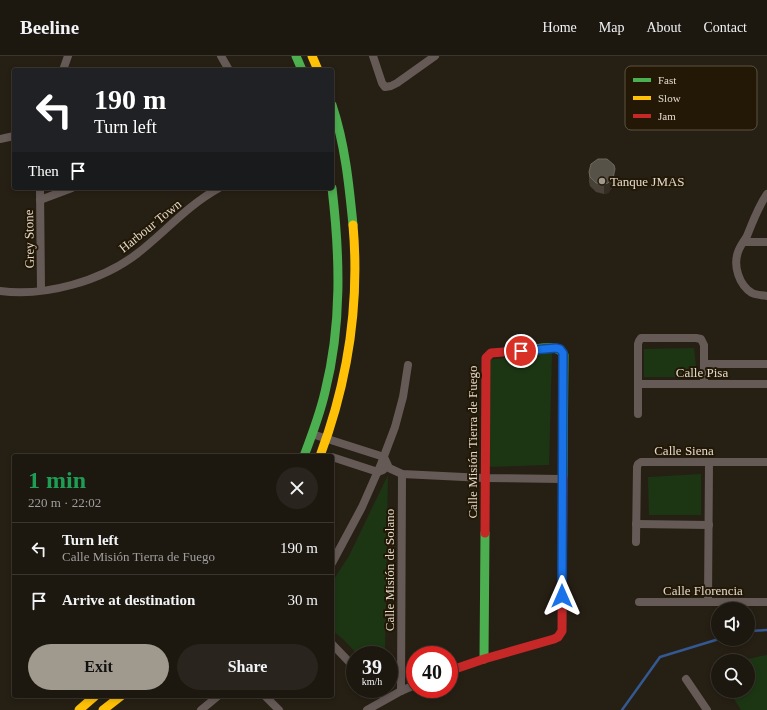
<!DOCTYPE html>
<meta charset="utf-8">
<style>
:root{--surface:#1c170f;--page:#29241d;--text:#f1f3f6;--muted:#a09f9e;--line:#3a362f;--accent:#a0998d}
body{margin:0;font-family:"Times New Roman",serif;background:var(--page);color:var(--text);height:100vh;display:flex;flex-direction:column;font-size:15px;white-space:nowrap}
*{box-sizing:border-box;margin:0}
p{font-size:13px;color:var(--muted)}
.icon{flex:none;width:22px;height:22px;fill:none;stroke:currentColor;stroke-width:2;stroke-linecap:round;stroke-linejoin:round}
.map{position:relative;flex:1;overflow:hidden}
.panel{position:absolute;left:12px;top:398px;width:322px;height:244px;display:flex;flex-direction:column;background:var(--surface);border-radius:4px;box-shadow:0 2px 6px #0003,0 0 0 1px var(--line)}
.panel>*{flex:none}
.hud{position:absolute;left:12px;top:12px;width:322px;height:122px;border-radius:4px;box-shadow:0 2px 6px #0003,0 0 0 1px var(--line);background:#202124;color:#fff;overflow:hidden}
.tools{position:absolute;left:711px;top:546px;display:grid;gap:8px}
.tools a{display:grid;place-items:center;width:44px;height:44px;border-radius:50%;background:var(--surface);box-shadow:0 2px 6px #0003,0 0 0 1px var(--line);font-size:20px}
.speed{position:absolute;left:346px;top:590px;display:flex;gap:8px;font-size:20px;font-weight:700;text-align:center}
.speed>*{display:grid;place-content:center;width:52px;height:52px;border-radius:50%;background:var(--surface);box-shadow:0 2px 6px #0003,0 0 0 1px var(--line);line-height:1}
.speed small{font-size:10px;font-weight:400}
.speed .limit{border:6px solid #d22;background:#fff;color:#111}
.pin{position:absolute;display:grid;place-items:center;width:34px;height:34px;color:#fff;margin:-17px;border:2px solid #fff;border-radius:50%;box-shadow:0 1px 4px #0007}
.me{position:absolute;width:44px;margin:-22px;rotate:0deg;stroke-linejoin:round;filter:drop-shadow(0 0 3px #0008)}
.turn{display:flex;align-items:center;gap:14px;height:84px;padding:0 16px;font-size:18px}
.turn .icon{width:52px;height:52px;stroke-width:2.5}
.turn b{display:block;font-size:28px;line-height:34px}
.then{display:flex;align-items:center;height:38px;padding:0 16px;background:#0003;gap:8px;font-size:15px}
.round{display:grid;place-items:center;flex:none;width:42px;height:42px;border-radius:21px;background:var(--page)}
.headline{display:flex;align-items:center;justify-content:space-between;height:68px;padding:0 16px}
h1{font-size:24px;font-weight:600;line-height:30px;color:#1e9e55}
.action{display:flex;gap:8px;margin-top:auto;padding:8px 16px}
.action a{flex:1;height:46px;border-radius:24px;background:var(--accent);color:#111;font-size:16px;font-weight:600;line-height:46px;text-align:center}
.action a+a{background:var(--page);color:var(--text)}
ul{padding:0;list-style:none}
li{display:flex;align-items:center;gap:12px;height:52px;padding:0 16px;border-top:1px solid var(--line)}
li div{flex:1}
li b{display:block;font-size:15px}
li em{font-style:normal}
header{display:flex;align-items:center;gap:24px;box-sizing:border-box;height:56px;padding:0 20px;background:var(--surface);border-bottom:1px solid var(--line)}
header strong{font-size:19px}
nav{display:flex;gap:22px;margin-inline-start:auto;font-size:14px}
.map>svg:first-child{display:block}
.green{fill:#1c3614}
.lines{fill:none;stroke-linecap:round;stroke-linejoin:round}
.stream{stroke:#335892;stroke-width:2.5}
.street{stroke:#665a57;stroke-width:8}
.fast{stroke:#4caf50;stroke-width:9}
.slow{stroke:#ffc107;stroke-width:9}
.jam{stroke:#c62828;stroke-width:9}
.wall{fill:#474138}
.shaded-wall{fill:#332d23}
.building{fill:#575248;stroke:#6d675d}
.route-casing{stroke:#114b97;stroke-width:10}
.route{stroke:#1a73e8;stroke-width:7}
.poi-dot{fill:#a0998d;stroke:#231805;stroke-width:1.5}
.labels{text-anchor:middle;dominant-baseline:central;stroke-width:4;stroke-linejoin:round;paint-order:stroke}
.poi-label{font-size:13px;fill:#e2dace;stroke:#231805;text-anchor:start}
.street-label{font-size:13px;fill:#e2dace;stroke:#231805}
.key{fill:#231805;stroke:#5c5241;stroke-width:1}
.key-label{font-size:11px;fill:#e2dace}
</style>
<header>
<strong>Beeline</strong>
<nav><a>Home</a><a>Map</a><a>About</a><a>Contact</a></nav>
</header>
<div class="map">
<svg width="767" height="654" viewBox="0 0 767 654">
<rect width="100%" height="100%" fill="#261f14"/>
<g class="green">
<path d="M 694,292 L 697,321 L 644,321 L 644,293 Z"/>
<path d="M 552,297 L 549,409 L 484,411 L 485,304 Z"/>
<path d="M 701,418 L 701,459 L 649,459 L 648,421 Z"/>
<path d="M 388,419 L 385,599 L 358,599 L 344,584 L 332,574 L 332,526 L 349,500 Z"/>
<path d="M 767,599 L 767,654 L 741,654 L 729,635 L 748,635 L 748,605 L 738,605 Z"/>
</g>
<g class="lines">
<g class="stream">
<path d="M 748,575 L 767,574"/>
<path d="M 622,654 L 660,601 L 719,583"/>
</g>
<g class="street">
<path d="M 221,0 L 229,14"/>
<path d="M 373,0 L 382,27 L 385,31 L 391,30 L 397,27 L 435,0"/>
<path d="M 63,14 L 68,0"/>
<path d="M 0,83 L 14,80"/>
<path d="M 40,132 L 41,234"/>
<path d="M 767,138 C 758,151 753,165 747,180 C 744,185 740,190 738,196 C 733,210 739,229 752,237 C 756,239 762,239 767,240"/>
<path d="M 40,144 L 72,132"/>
<path d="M 744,186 L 767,186"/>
<path d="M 0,235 C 45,241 102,225 138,197 C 165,176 188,149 219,132"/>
<path d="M 704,308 L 767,308"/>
<path d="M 638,328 L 767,328"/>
<path d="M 638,358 L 638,288 L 639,285 L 641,282 L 696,282 L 701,283 L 704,289 L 704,328"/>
<path d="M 312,378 L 384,401 L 389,412 L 402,418 L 484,422 L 562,423"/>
<path d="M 332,401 L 378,416 L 383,414"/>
<path d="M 636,468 L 709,469"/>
<path d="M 636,486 L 637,411 L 638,408 L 641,406 L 767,406"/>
<path d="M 332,507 L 362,451 L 381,408 L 395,371 L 403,341 L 408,309"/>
<path d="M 639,546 L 767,546"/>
<path d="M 708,546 L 709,406"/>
<path d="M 332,588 L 355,612"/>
<path d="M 686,623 L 707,654"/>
<path d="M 376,633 L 386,643"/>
<path d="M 401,635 L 402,418"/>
<path d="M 265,640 L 279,654"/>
<path d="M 201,654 L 218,640"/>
<path d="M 367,654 L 401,635 L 415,629"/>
</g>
<g class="fast">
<path d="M 296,0 L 302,14"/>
<path d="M 332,49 C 345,88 349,128 353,169"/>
<path d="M 527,294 C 538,293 558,287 564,299 L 563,420"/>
<path d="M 304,400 C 312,379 320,358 325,336 C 342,269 340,200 332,132"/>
<path d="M 484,603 L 485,477"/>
</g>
<g class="slow">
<path d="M 312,0 L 318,14"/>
<path d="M 320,400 C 348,325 360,249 353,169"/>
<path d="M 79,654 L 95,640"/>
<path d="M 103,654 L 121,640"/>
</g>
<g class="jam">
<path d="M 485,477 L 486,302 L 491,297 L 527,294"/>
<path d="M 449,615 L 484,603 L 554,583 L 558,581 L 562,575 L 563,420"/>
</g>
</g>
<path class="wall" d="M 589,116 L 615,123 L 613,131 L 608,137 L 604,138 L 596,136 L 590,130 L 589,126 Z"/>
<path class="shaded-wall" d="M 615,113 L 615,123 L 613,131 L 608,137 L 604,138 L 604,128 Z"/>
<path class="building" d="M 598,103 L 607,103 L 614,109 L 615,113 L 613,121 L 608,127 L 604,128 L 596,127 L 590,121 L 589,116 L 591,108 Z"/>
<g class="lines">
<defs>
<path id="route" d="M 521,295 L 556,292 L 560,293 L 563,297 L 562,540"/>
</defs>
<use href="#route" class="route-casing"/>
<use href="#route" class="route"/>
</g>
<circle class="poi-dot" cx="602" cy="125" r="4"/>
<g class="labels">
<g class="poi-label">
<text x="610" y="125">Tanque JMAS</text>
</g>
<g class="street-label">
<text transform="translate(150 170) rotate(-39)">Harbour Town</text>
<text transform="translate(29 183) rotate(-91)">Grey Stone</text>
<text x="702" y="316">Calle Pisa</text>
<text transform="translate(472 386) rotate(-90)">Calle Misión Tierra de Fuego</text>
<text x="684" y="394">Calle Siena</text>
<text transform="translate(389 514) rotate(-90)">Calle Misión de Solano</text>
<text x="703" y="534">Calle Florencia</text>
</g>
</g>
<rect x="625" y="10" width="132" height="64" rx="6" class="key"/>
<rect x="633" y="22" width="18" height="4" fill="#4caf50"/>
<rect x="633" y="40" width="18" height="4" fill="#ffc107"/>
<rect x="633" y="58" width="18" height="4" fill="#c62828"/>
<g class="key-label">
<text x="658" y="28">Fast</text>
<text x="658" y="46">Slow</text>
<text x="658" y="64">Jam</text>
</g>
</svg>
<div class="tools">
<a><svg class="icon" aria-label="sound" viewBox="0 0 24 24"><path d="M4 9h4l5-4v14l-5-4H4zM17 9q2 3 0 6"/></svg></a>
<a><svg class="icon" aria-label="search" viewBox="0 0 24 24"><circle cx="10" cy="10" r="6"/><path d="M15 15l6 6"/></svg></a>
</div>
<div class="speed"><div>39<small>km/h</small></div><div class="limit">40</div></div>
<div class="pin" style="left:521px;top:295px;background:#d93025"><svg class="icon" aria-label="arrive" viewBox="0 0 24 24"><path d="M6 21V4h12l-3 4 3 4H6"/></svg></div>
<svg class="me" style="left:562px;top:540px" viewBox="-20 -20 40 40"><path d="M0-17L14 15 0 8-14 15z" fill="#1a73e8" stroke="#fff" stroke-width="4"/></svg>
<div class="hud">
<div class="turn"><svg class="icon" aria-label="left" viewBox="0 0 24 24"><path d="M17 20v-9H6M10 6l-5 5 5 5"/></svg><div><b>190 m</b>Turn left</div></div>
<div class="then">Then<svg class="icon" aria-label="arrive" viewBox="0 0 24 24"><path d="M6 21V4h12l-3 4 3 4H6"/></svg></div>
</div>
<section class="panel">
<div class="headline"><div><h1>1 min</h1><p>220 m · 22:02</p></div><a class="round"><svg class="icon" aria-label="close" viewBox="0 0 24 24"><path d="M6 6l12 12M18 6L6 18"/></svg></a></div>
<ul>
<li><svg class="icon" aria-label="left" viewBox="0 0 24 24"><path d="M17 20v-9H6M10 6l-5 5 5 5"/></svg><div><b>Turn left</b><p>Calle Misión Tierra de Fuego</p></div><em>190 m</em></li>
<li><svg class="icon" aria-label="arrive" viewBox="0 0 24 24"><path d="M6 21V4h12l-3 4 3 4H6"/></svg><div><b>Arrive at destination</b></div><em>30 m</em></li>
</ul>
<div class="action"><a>Exit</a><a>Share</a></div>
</section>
</div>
